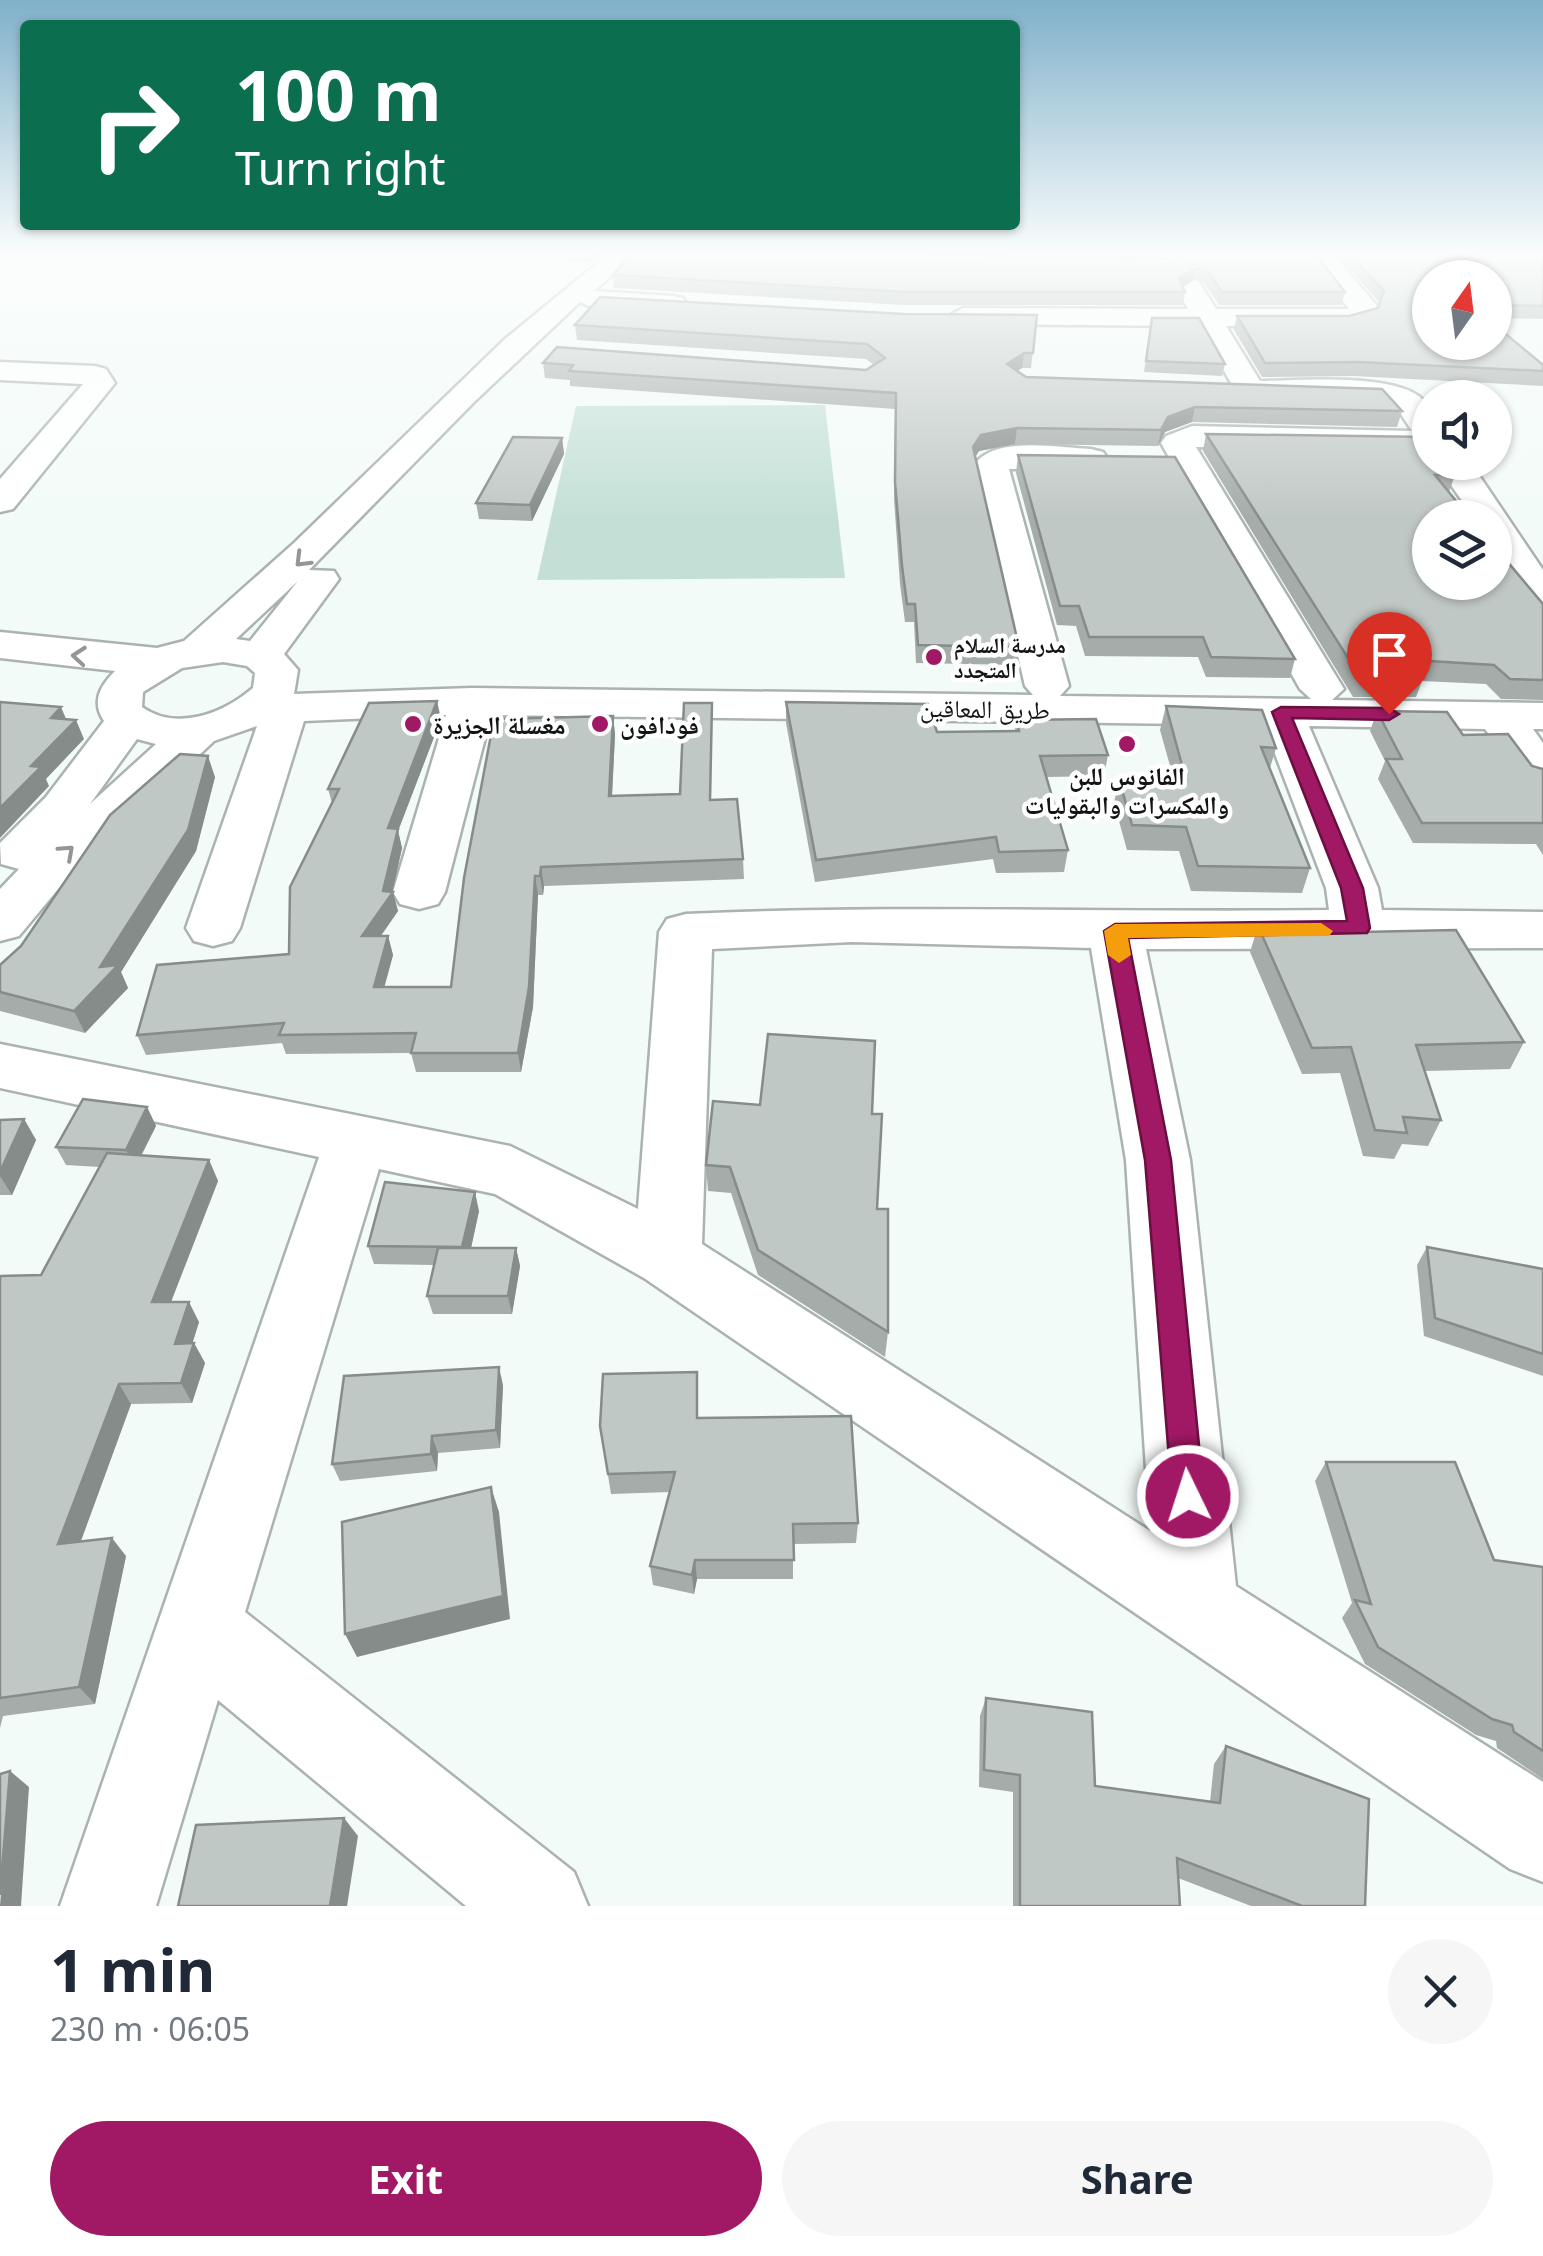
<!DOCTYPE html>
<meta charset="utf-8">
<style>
:root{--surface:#fff;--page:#f6f6f7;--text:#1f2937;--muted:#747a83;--accent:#a11864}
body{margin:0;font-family:"Noto Sans","Noto Naskh Arabic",sans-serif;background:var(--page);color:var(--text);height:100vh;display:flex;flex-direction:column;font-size:38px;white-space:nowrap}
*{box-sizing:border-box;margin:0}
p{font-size:32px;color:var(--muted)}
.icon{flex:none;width:55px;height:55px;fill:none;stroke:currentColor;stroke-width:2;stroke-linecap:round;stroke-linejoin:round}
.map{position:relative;height:1906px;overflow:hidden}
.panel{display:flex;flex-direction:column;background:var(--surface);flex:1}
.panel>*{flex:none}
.top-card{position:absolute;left:20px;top:20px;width:1000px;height:210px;border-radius:10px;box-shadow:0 2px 8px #0004;background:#0b6e4f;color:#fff;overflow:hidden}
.needle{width:65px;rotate:14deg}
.tools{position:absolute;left:1412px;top:260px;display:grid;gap:20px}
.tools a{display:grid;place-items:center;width:100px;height:100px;border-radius:50%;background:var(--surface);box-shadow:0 2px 8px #0004;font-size:50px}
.pin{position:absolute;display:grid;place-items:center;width:85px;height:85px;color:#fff;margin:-102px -42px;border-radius:50% 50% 50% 0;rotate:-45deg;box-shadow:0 0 10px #0007}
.pin .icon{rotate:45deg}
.me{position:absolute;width:110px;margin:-55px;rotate:356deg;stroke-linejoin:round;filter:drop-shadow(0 0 8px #0008)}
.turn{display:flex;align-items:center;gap:35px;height:210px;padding:0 50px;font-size:45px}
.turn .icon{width:130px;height:130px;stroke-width:2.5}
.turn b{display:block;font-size:70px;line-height:85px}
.round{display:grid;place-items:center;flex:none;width:105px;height:105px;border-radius:52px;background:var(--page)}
.summary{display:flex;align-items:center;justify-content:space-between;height:170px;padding:0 50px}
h1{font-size:60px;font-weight:700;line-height:75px}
.primary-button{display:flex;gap:20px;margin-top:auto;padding:20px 50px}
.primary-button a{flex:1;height:115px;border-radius:60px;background:var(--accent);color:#fff;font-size:40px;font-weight:700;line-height:115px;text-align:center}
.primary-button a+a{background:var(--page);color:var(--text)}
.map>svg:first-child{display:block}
.green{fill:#c4e0d6}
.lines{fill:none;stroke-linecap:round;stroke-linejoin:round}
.minor-casing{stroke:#abb3b0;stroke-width:5}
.minor{fill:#fff;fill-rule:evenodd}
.wall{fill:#a5aca9}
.shaded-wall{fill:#868c8a}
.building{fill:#c0c8c5;stroke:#868c8a;stroke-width:2.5}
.oneway{stroke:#949695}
.route{fill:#a11864;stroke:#691041;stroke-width:2.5}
.slow{fill:#f59e0b}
.poi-dot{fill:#a11864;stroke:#fff;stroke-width:4}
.labels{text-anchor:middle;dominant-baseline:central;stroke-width:9;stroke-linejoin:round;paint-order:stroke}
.far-poi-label{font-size:22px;font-weight:bold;fill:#121514;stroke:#fff;text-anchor:start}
.street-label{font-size:25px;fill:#121514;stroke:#fff}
.poi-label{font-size:25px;font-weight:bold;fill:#121514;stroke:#fff;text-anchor:start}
</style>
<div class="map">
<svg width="1543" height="1906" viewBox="0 0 1543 1906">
<rect width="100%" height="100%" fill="#f3fbf8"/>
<path class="green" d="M 825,405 L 845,578 L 537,580 L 576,406 Z"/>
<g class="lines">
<defs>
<g id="minor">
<path d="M 611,252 L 638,252 L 594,291 L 673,296 L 683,298 L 687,304 L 683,310 L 591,307 L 580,302 L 473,403 L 309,570 L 334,571 L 339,579 L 284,654 L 298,670 L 294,694 L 472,688 L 1033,695 L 1025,686 L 974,465 C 995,435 1059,448 1091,449 L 1103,452 L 1108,459 L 1103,466 L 1091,469 L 1009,469 L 1069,686 L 1060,696 L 1311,699 L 1300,689 L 1161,443 L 1166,436 L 1192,426 L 1412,431 L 1397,408 L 1384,401 L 1239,397 L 1198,326 L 963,324 L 949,316 L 963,308 L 1188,309 L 1156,252 L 1180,252 L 1216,309 L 1349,309 L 1306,252 L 1331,252 L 1377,306 L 1371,320 L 1345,326 L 1226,326 L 1260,381 C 1296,381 1419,369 1430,411 C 1433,423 1430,439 1430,451 L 1196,447 L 1344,689 L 1332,700 L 1543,703 L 1543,729 L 1533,729 L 1543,743 L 1543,788 L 1526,784 L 1485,729 L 1309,726 L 1378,888 L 1382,910 L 1543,912 L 1543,948 L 1146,949 L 1190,1160 L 1236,1586 L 1543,1782 L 1543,1882 L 1510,1869 L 644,1278 L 495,1194 L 379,1169 L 245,1612 L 574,1872 L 588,1906 L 466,1906 L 218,1700 L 156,1906 L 60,1906 L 319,1157 L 0,1088 L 0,1044 L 510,1146 L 638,1209 L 659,932 L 667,919 L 686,914 C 900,904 1115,913 1329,910 L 1326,888 L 1264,725 L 491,715 L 445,892 L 438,904 L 419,909 L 400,904 L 393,892 L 446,715 L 304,721 L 240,928 L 232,941 L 213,946 L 194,941 L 186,928 L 257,726 L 214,741 L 59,888 L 19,936 L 0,941 L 0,889 L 19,869 L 1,864 L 0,843 L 46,797 L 104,721 C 91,702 100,686 115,671 L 0,658 L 0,632 L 157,648 L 184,641 L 294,543 L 504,340 ZM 298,581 L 250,641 L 236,639 ZM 223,662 L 247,666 L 255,673 L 253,688 C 224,713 177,732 142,707 L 143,692 L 182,668 ZM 137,739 L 156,744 L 90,804 ZM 852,942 L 1091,948 L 1126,1160 L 1150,1531 L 702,1244 L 712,949 Z"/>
<path d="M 0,362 L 95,366 L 106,369 L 115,383 L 13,509 L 0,512 L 0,479 L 83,384 L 0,380 Z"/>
<path d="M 1435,462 L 1470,462 L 1543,570 L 1543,615 L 1529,611 L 1495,553 L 1495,518 L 1474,518 Z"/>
</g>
</defs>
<use href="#minor" class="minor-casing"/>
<use href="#minor" class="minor"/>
</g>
<g class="wall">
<path d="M 568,252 L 607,252 L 591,263 L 569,262 Z"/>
<path d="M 1179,252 L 1314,252 L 1345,292 L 1341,305 L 1219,305 L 1205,284 L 1194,280 L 1183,287 L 1185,292 L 1183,305 L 903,305 L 614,288 L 613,275 L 1176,259 L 1183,254 Z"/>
<path d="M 1334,252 L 1543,252 L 1543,319 L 1495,318 L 1495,278 L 1430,278 L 1543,365 L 1543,386 L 1354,376 L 1262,377 L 1234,330 L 1237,316 L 1349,316 L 1378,308 L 1380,303 Z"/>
<path d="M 904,314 L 1037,315 L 1031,368 L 1022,368 L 1017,371 L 1026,377 L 1402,411 L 1397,427 L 1192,422 L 1165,432 L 1158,446 L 1015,444 L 979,451 L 975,457 L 1019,647 L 1016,665 L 916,663 L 914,622 L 905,622 L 900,584 L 894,499 L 895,409 L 570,386 L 570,380 L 545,378 L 543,363 L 866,370 L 874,365 L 866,359 L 577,340 L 575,325 Z"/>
<path d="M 1152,318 L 1225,364 L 1222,376 L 1144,372 Z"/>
<path d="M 1206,434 L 1455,475 L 1449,492 L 1543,604 L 1543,700 L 1501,699 L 1486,684 L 1422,681 L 1416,697 L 1353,697 L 1203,451 Z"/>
<path d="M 562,438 L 564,454 L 532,521 L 479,519 L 476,503 Z"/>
<path d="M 1018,455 L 1295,659 L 1290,678 L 1206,677 L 1198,657 L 1085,656 L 1076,626 L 1057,625 L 1016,473 Z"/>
<path d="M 786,702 L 937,732 L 1015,731 L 1016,720 L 1108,755 L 1104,776 L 1046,777 L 1068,850 L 1064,872 L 996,873 L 993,859 L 815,882 L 786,723 Z"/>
<path d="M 712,703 L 711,800 L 743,859 L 744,879 L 544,886 L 543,895 L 538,895 L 533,1007 L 521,1072 L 416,1072 L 411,1053 L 286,1054 L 282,1043 L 146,1055 L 137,1035 L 289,954 L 332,803 L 328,789 L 441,719 L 398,831 L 402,848 L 392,892 L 398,911 L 381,936 L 388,936 L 393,955 L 384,987 L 451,987 L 613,716 L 615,735 L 612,796 L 680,794 Z"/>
<path d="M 1166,706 L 1276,748 L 1270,768 L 1310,868 L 1302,893 L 1191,891 L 1179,851 L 1127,850 L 1114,803 L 1119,779 L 1174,780 L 1160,730 Z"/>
<path d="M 1377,711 L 1463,735 L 1532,766 L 1543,769 L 1543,855 L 1536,844 L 1413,843 L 1378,779 L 1385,761 L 1370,731 Z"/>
<path d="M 215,777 L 196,851 L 121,972 L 128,988 L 85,1033 L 0,1011 L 0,965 Z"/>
<path d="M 1258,926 L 1361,932 L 1524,1042 L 1510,1069 L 1424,1071 L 1441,1120 L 1428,1146 L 1402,1144 L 1394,1159 L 1363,1156 L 1340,1073 L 1302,1074 L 1250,952 Z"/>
<path d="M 147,1107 L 156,1126 L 141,1155 L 209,1160 L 218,1181 L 171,1302 L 199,1322 L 192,1343 L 194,1343 L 205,1363 L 192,1403 L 131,1404 L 80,1542 L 126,1556 L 95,1704 L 3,1716 L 0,1728 L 0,1276 L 41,1275 L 100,1167 L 66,1165 L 56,1147 Z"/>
<path d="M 872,1114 L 877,1209 L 888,1332 L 885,1357 L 758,1275 L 731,1193 L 708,1191 L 706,1165 Z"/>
<path d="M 24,1119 L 36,1140 L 12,1195 L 0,1195 L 0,1120 Z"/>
<path d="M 479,1211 L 471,1248 L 516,1248 L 520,1266 L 512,1314 L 433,1314 L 427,1296 L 434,1265 L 374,1264 L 368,1246 Z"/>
<path d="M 1427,1247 L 1543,1269 L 1543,1376 L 1424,1336 L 1417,1265 Z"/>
<path d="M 503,1385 L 500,1448 L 438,1453 L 437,1471 L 340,1481 L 332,1464 Z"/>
<path d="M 698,1393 L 698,1418 L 858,1523 L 856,1543 L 793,1544 L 793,1579 L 697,1579 L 694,1594 L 653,1585 L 650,1566 L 670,1492 L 611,1494 L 600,1426 Z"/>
<path d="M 1326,1462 L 1494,1560 L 1543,1567 L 1543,1779 L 1497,1748 L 1496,1741 L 1476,1735 L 1365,1664 L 1342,1618 L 1352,1603 L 1315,1481 Z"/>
<path d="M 986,1698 L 1095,1786 L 1210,1802 L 1214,1764 L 1226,1746 L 1365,1906 L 1251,1906 L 1178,1878 L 1180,1906 L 1013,1906 L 1013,1792 L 979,1787 L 980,1716 Z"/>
</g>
<g class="shaded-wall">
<path d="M 590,252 L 607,252 L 591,263 Z"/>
<path d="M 1196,268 L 1194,280 L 1176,291 L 1179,278 Z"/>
<path d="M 1024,353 L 1022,368 L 1005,379 L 1007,364 Z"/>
<path d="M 1195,407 L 1192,422 L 1165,432 L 1158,446 L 1161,430 L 1168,417 Z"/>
<path d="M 1017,428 L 1015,444 L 979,451 L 971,463 L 973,447 L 981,435 Z"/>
<path d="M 562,438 L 564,454 L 532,521 L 530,505 Z"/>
<path d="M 437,701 L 441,719 L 398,831 L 402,848 L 392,894 L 393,892 L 398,911 L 367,955 L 362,936 L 383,891 L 388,828 Z"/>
<path d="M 61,707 L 69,726 L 51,718 Z"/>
<path d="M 613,716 L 615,735 L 611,815 L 609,796 Z"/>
<path d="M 76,720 L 84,739 L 46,779 L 49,786 L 0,838 L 0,808 L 31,766 Z"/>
<path d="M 208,756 L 215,777 L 196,851 L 121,972 L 128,988 L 85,1033 L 74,1011 L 100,967 Z"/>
<path d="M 541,867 L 544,886 L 543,895 L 540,876 Z"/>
<path d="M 535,876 L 538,895 L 533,1007 L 521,1072 L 518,1053 Z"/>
<path d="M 388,936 L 393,955 L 379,1007 L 374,987 Z"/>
<path d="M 147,1107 L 156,1126 L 135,1168 L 126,1150 Z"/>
<path d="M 24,1119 L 36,1140 L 12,1195 L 0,1176 L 0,1172 Z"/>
<path d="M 209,1160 L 218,1181 L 163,1322 L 152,1302 Z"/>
<path d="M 475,1192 L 479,1211 L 467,1266 L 462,1247 Z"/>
<path d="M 516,1248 L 520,1266 L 512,1314 L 508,1296 Z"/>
<path d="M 189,1302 L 199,1322 L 186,1364 L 175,1344 Z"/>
<path d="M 194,1343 L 205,1363 L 192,1403 L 181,1383 Z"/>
<path d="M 499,1367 L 503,1385 L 500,1448 L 496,1430 Z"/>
<path d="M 119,1384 L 131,1404 L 73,1563 L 58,1544 Z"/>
<path d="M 432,1436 L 438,1453 L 437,1471 L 431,1454 Z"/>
<path d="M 491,1487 L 499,1512 L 510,1619 L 357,1657 L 345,1634 Z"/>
<path d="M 112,1538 L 126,1556 L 95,1704 L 79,1687 Z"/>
<path d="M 695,1560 L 697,1579 L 694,1594 L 692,1575 Z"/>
<path d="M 10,1771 L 29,1787 L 21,1906 L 0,1906 Z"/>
<path d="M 344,1818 L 358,1836 L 347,1906 L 330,1906 Z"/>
</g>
<g class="building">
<path d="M 632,252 L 812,252 L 1176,259 L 1186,252 L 1314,252 L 1345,292 L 1222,292 L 1208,271 L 1196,268 L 1179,278 L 1185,292 L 904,292 L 613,275 Z"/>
<path d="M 1348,252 L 1543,252 L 1543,306 L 1495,305 L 1495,278 L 1430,278 L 1430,342 L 1495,342 L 1495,325 L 1543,365 L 1543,371 L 1358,362 L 1265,363 L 1237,316 L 1349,316 L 1378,308 L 1384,291 Z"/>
<path d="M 600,297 L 904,314 L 1037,315 L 1033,353 L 1024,353 L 1007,364 L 1026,377 L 1382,389 L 1402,411 L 1195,407 L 1168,417 L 1161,430 L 1017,428 L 981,435 L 973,447 L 1019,647 L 918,645 L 915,604 L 907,604 L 902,566 L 895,482 L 896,393 L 569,371 L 573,365 L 543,363 L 557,347 L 866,370 L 885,358 L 867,344 L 575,325 Z"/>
<path d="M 1152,318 L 1199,318 L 1225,364 L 1146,361 Z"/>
<path d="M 1206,434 L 1430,437 L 1430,462 L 1449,462 L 1455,475 L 1435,475 L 1470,518 L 1430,518 L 1430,582 L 1495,582 L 1495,547 L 1543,604 L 1543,680 L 1510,679 L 1494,665 L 1412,660 L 1424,678 L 1360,677 Z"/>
<path d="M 513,437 L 562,438 L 530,505 L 476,503 Z"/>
<path d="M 1018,455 L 1175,457 L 1295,659 L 1211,657 L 1203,637 L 1089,637 L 1079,606 L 1060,606 Z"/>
<path d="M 437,701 L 388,828 L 398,829 L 383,891 L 393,892 L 362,936 L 388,936 L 374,987 L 451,987 L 464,878 L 494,719 L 613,716 L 609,796 L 680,794 L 684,703 L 712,703 L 710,800 L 737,799 L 743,859 L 541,867 L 540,876 L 535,876 L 529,987 L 518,1053 L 411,1053 L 416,1033 L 279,1035 L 284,1023 L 137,1035 L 157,965 L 289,954 L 290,887 L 339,789 L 328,789 L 369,703 Z"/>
<path d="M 0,702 L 61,707 L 51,718 L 76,720 L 31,766 L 41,767 L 0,808 Z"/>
<path d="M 786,702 L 928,704 L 937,732 L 1019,731 L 1016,720 L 1096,719 L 1108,755 L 1040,756 L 1068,850 L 999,852 L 996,837 L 816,860 Z"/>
<path d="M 1166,706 L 1262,710 L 1276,748 L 1261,747 L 1310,868 L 1198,866 L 1186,827 L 1132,825 L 1119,779 L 1186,780 Z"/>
<path d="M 1377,711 L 1447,712 L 1463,735 L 1508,734 L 1532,766 L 1543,769 L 1543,823 L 1422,823 L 1386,759 L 1402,759 Z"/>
<path d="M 180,754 L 208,756 L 188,830 L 100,967 L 118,965 L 74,1011 L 0,992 L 0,965 L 21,946 L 110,815 Z"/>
<path d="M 1258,926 L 1358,926 L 1361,932 L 1456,930 L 1524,1042 L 1416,1045 L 1441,1120 L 1403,1117 L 1407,1133 L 1375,1130 L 1351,1047 L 1312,1048 Z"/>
<path d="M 768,1034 L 875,1041 L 872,1114 L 882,1114 L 877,1209 L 888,1209 L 888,1332 L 758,1250 L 730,1167 L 706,1165 L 713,1101 L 760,1105 Z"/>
<path d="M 83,1099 L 147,1107 L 126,1150 L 56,1147 Z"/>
<path d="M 24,1119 L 0,1172 L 0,1120 Z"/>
<path d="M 107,1153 L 209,1160 L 152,1302 L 189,1302 L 175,1344 L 194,1343 L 181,1383 L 119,1384 L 58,1544 L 112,1538 L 79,1687 L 0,1698 L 0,1276 L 41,1275 Z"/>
<path d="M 385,1182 L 475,1192 L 462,1247 L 368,1246 Z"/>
<path d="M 1427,1247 L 1543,1269 L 1543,1354 L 1435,1318 Z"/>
<path d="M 438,1248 L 516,1248 L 508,1296 L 427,1296 Z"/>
<path d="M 499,1367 L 496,1430 L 432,1436 L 431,1454 L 332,1464 L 344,1376 Z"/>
<path d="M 697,1372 L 697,1418 L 851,1416 L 858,1523 L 793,1524 L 794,1560 L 695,1560 L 692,1575 L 650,1566 L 675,1472 L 608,1474 L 600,1426 L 603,1374 Z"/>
<path d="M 1326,1462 L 1455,1462 L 1494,1560 L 1543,1567 L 1543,1751 L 1514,1732 L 1512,1725 L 1492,1719 L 1378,1647 L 1355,1600 L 1371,1604 Z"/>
<path d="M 491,1487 L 503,1596 L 345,1634 L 342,1522 Z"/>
<path d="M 986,1698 L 1092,1712 L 1095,1786 L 1220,1803 L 1226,1746 L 1369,1799 L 1365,1906 L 1302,1906 L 1177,1858 L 1180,1906 L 1020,1906 L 1020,1775 L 984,1770 Z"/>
<path d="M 10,1771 L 0,1895 L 0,1774 Z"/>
<path d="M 344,1818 L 330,1906 L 178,1906 L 196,1825 Z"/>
</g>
<defs><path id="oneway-chevron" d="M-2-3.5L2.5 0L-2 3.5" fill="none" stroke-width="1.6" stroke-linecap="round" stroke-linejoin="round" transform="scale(2.5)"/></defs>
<g class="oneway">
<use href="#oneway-chevron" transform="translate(302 560) rotate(135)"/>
<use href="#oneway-chevron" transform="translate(79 656) rotate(-175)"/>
<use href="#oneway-chevron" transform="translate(67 852) rotate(-42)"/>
</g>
<linearGradient id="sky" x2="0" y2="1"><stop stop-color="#7fb0ca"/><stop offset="0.49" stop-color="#fafdfc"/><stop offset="1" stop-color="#fafdfc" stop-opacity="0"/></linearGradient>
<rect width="1543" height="518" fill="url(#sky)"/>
<path class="route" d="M 1281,707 L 1389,708 L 1399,714 L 1389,720 L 1292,718 L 1363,888 L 1370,928 L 1367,933 L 1128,938 L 1171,1160 L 1204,1496 L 1199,1507 L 1188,1512 L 1177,1507 L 1172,1496 L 1145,1160 L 1104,931 L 1115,924 L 1347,921 L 1341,888 L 1272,712 Z"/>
<path class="slow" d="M 1321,923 L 1333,931 L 1329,936 L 1128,938 L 1131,955 L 1119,963 L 1108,955 L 1104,931 L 1115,924 Z"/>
<g class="poi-dot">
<circle cx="934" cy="657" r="10"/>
<circle cx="413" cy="724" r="10"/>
<circle cx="600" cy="724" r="10"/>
<circle cx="1127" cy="744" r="10"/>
</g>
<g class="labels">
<g class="far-poi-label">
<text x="954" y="644">مدرسة السلام<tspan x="954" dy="25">المتجدد</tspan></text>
</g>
<g class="street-label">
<text transform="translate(985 708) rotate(1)">طريق المعاقين</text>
</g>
<g class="poi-label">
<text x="433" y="724">مغسلة الجزيرة</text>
<text x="620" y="724">فودافون</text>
<text x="1127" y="775" text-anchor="middle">الفانوس للبن<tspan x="1127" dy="29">والمكسرات والبقوليات</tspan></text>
</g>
</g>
</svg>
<div class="tools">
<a><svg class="needle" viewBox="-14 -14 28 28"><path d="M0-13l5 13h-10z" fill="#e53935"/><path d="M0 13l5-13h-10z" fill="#747a83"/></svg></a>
<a><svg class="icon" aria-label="sound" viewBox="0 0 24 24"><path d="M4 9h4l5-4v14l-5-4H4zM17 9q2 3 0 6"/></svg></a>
<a><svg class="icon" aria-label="layers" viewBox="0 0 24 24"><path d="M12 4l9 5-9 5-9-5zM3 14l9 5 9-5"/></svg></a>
</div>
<div class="pin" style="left:1389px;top:714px;background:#d93025"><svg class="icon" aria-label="arrive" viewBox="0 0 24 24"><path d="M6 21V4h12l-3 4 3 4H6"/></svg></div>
<svg class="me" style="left:1188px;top:1496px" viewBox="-20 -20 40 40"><circle r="17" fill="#a11864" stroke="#fff" stroke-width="3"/><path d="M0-11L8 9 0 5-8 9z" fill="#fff"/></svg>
<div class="top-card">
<div class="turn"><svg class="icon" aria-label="right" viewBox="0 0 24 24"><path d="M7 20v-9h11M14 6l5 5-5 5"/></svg><div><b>100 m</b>Turn right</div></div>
</div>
</div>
<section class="panel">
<div class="summary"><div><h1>1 min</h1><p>230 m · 06:05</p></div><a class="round"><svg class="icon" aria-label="close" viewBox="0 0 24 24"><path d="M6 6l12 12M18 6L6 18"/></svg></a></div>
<div class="primary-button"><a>Exit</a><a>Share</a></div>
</section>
